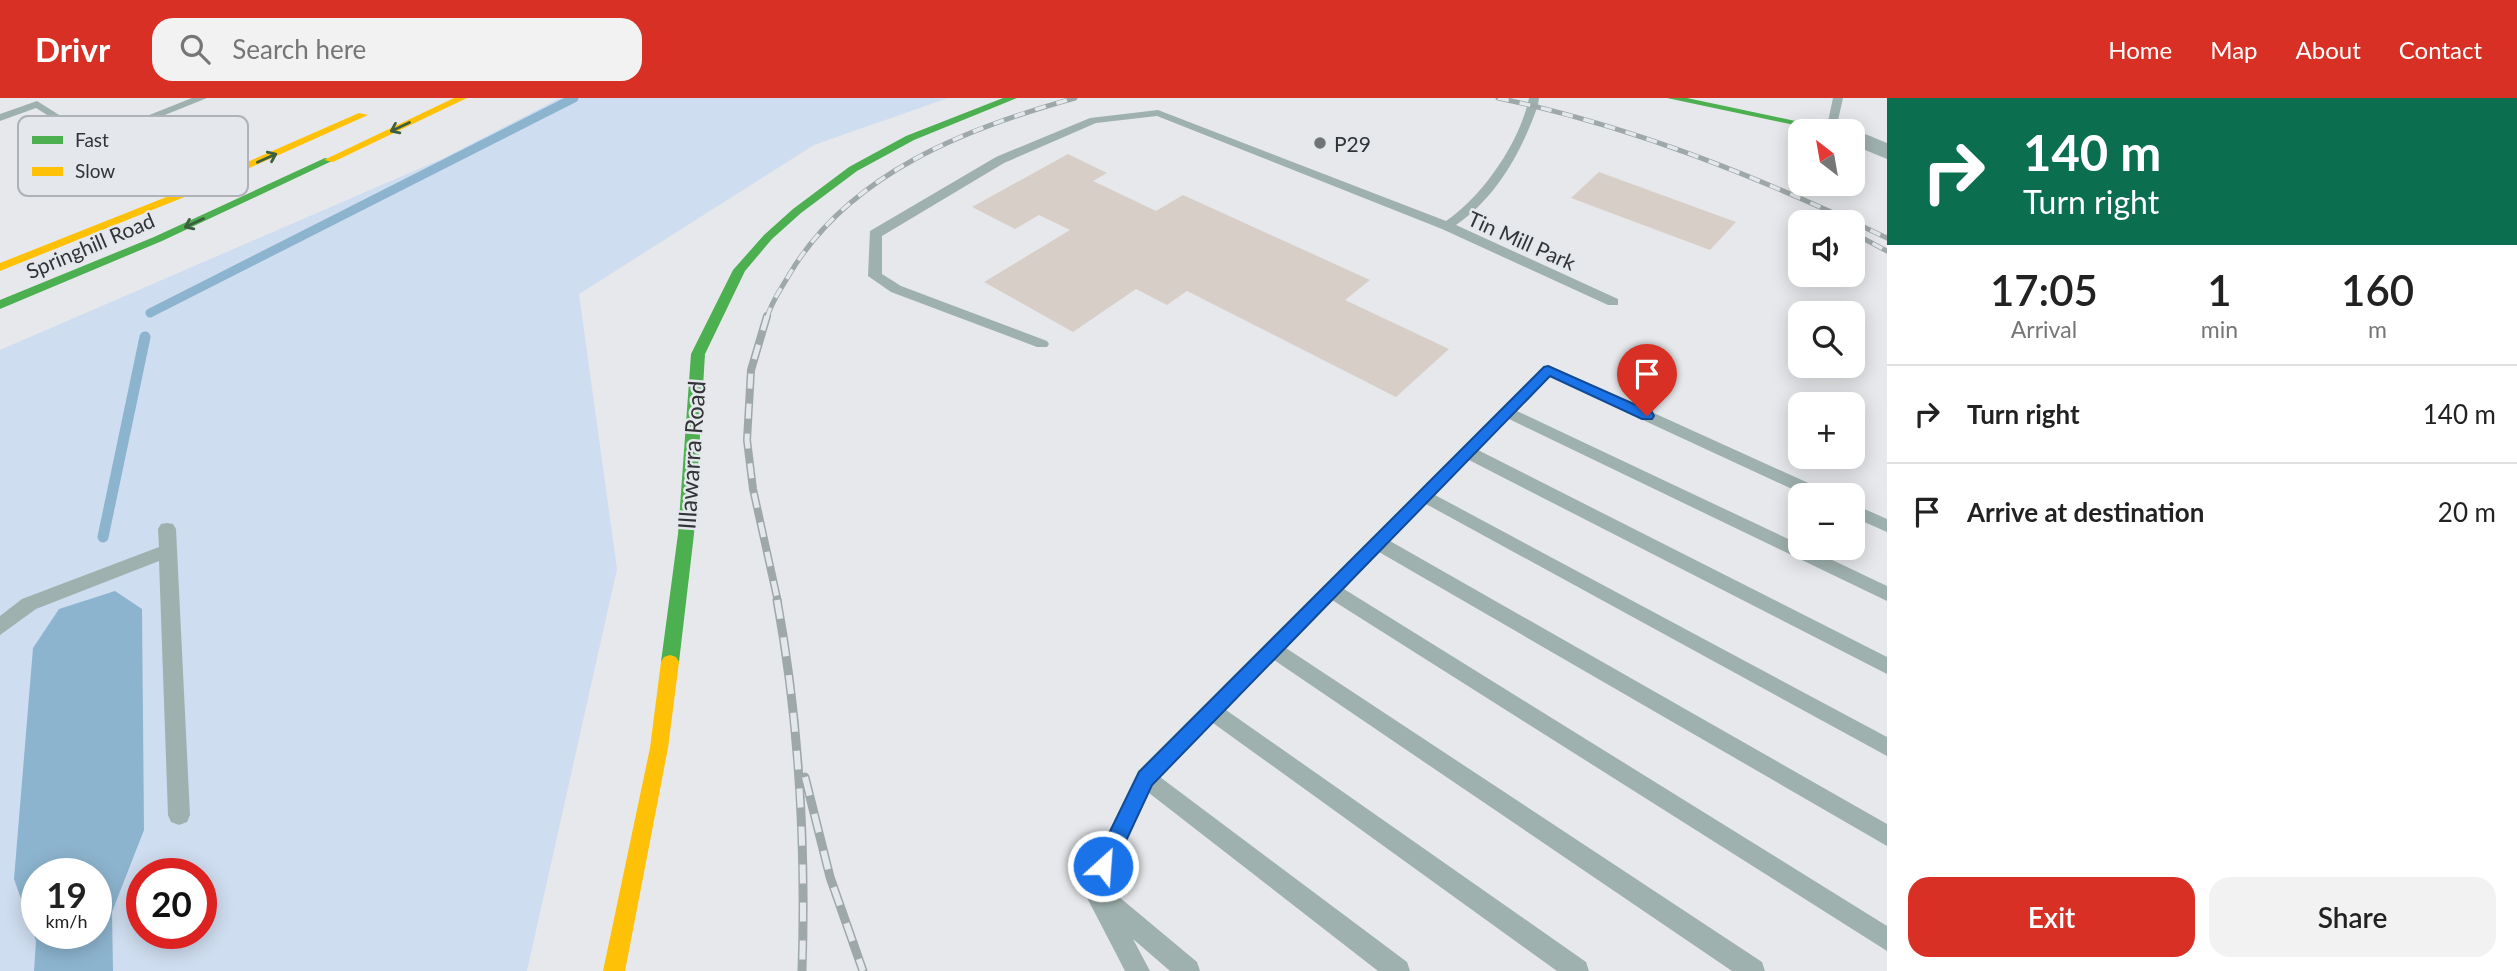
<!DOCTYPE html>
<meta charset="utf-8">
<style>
:root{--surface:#fff;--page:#f2f2f2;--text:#222;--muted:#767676;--line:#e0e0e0;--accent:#d93025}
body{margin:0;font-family:Lato,sans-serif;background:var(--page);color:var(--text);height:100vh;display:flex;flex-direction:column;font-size:26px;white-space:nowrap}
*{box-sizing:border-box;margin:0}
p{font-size:23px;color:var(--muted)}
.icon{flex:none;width:38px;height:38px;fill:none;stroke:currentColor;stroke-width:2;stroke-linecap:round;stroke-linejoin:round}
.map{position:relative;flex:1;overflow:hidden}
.side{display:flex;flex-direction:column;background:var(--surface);width:630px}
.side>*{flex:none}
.banner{background:#0b6e4f;color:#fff;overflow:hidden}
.needle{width:46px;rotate:329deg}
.buttons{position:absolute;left:1788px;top:21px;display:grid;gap:14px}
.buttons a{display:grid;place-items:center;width:77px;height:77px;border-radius:14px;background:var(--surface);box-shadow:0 4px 18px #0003;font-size:35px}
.speed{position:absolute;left:21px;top:760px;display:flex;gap:14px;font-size:35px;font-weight:700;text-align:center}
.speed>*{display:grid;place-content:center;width:91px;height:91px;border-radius:50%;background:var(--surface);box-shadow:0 4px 18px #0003;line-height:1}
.speed small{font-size:18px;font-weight:400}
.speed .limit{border:10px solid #d22;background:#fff;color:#111}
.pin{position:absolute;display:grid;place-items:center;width:60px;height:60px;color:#fff;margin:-72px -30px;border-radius:50% 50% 50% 0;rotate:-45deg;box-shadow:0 0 7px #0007}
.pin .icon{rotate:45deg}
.me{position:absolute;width:77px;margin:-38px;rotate:26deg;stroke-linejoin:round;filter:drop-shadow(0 0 5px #0008)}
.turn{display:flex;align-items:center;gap:24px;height:147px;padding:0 21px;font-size:32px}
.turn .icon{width:91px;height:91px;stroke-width:2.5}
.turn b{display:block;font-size:49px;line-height:60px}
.eta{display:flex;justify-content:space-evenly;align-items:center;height:119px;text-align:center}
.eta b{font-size:42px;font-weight:600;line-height:49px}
.primary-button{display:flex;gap:14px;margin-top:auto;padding:14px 21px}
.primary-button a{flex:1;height:80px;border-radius:21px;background:var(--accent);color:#fff;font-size:28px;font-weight:600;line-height:80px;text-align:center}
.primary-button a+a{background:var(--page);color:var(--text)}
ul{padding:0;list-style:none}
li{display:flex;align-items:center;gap:21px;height:98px;padding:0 21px;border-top:2px solid var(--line)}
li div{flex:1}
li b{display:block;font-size:26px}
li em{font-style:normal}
header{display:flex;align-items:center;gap:42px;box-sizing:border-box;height:98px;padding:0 35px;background:var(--accent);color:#fff}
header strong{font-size:33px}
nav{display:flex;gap:38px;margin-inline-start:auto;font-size:24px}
.search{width:490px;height:63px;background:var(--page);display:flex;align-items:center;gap:18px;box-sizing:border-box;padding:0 24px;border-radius:21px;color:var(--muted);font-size:26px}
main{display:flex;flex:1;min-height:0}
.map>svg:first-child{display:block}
.green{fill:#cfddf0;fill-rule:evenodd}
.water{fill:#8db4cf;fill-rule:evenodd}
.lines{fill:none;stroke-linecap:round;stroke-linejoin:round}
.stream-far1{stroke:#8db4cf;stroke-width:9}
.stream{stroke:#8db4cf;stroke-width:11}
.building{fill:#d7cec8}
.lane{fill:#9fb1ae;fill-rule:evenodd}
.street{fill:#9fb1ae;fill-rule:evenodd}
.fast{fill:#4caf50;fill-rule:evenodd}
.slow{fill:#ffc107;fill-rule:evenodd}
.rail-far2-casing{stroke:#9fa8a8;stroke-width:5}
.rail-far1-casing{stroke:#9fa8a8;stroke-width:8}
.rail-casing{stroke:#9fa8a8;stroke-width:9}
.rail-far2{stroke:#e4e8ed;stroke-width:3.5;stroke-dasharray:11;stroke-linecap:butt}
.rail-far1{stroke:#e4e8ed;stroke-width:5;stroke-dasharray:15;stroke-linecap:butt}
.rail{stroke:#e4e8ed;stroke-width:6;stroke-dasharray:19;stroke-linecap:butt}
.oneway{stroke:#3c5f3f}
.route{fill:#1a73e8;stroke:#114b97;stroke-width:2}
.poi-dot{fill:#727375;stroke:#e4e8ed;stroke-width:2.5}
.labels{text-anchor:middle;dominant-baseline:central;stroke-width:5;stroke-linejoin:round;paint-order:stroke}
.far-poi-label{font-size:21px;fill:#333436;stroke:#e4e8ed;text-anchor:start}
.far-street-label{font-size:21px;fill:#333436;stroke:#e4e8ed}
.street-label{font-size:24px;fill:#333436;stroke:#e4e8ed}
.key{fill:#e4e8ed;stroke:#afb2b6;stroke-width:2}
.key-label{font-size:19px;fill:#333436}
</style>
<header>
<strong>Drivr</strong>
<div class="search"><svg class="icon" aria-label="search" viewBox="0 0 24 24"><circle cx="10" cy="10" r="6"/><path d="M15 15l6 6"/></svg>Search here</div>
<nav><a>Home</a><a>Map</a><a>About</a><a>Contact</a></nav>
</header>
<main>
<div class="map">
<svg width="1887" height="873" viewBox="0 0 1887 873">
<rect width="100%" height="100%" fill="#e6e8eb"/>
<path class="green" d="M 560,0 L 948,0 L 814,47 L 579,196 L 617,471 L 527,873 L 0,873 L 0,252 L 444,60 ZM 37,775 L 96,775 L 96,835 L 37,835 ZM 142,775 L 201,775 L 201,835 L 142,835 Z"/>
<path class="water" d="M 115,493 L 142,511 L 144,732 L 112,814 L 113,873 L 34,873 L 36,843 L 14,781 L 33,550 L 59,511 ZM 37,775 L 96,775 L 96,835 L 37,835 Z"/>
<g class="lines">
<path class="stream-far1" d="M 150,215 L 574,0"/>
<path class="stream" d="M 103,439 L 145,239"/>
</g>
<g class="building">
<path d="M 1068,56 L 1107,75 L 1093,83 L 1156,113 L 1183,97 L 1370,182 L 1345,202 L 1449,251 L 1396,299 L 1187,193 L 1167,207 L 1136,191 L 1073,234 L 984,184 L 1070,132 L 1039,117 L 1015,131 L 972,109 Z"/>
<path d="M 1599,74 L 1736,124 L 1710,152 L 1571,100 Z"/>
</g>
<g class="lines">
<g class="lane">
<path d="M 192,0 L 207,0 L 93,46 L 36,10 L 0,23 L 0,16 L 37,3 L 94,39 Z"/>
<path d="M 1529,0 L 1539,0 L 1538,7 C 1522,53 1497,99 1456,127 L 1618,201 L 1618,207 L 1608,207 L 1442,131 L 1157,18 L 1096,25 L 1004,65 L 882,138 L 882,176 L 901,188 L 1047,243 L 1049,246 L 1047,249 L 1037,249 L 891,194 L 868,178 L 870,133 L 996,59 L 1090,20 L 1158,12 L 1446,123 C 1483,98 1520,44 1529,0 Z"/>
<path d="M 1833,0 L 1843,0 L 1836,31 L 1826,33 Z"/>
<path d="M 1548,267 L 1826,393 L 1828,397 L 1805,397 L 1550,279 L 1517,313 L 1801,447 L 1801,450 L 1807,450 L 1887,488 L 1887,503 L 1509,321 L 1478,352 L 1887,559 L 1887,576 L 1469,362 L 1435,397 L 1887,639 L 1887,658 L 1426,406 L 1390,443 L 1887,726 L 1887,748 L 1379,454 L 1344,491 L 1887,828 L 1887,853 L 1332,502 L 1286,550 L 1762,864 L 1765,873 L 1732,873 L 1274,562 L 1226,612 L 1586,864 L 1589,873 L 1557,873 L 1213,625 L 1160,679 L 1407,864 L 1410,873 L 1378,873 L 1149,695 L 1106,788 L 1197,864 L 1200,873 L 1170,873 L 1133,841 L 1150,873 L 1125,873 L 1082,790 L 1138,673 L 1543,269 Z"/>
<path d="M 1853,406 L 1887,421 L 1887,434 L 1853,419 Z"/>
<path d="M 167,425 L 173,426 L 176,431 L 190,717 L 187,724 L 179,727 L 171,724 L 168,717 L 159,463 L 36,511 L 0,537 L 0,518 L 22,501 L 159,449 L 158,431 L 161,426 Z"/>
</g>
<path class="street" d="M 1853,31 L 1887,45 L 1887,61 L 1853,47 L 1853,33 L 1845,33 Z"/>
<g class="fast">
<path d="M 1003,0 L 1017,0 L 914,42 L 857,73 L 801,115 L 772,141 L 745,173 L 705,256 L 694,436 L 679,564 L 676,569 L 670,571 L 664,569 L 661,564 L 678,436 L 691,256 L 733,172 L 764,137 L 793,111 L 849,69 L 906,38 Z"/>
<path d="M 1667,0 L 1687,0 L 1842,33 L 1823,33 Z"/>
<path d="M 325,60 L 334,62 L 162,143 L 0,211 L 0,202 L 154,139 Z"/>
</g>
<g class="slow">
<path d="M 454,0 L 467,0 L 333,64 L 324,62 Z"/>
<path d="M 359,15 L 368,17 L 187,98 L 0,173 L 0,165 L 179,94 Z"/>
<path d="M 670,557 L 676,559 L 679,564 L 668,650 L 625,873 L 603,873 L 650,650 L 661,564 L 664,559 Z"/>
</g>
<defs>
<g id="rail-far2">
<path d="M 1498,0 C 1635,29 1761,80 1887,140"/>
<path d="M 1853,135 L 1887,153"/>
<path d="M 767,220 C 771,204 781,191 789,177 C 849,75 967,30 1075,0"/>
</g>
<path id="rail-far1" d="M 767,218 L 751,272 L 747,342 L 753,391 L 778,504"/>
<g id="rail">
<path d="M 777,502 C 799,622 806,751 802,873"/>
<path d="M 805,679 L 830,779 L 863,873"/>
</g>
</defs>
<use href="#rail-far2" class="rail-far2-casing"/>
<use href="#rail-far1" class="rail-far1-casing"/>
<use href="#rail" class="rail-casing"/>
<use href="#rail-far2" class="rail-far2"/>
<use href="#rail-far1" class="rail-far1"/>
<use href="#rail" class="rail"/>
</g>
<defs><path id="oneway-shaft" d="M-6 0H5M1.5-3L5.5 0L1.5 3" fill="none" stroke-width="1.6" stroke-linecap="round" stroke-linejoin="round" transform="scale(1.75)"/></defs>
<g class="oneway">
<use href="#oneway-shaft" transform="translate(400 29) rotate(155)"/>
<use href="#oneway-shaft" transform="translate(267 60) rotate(-24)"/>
<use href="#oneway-shaft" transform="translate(194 125) rotate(155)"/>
</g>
<path class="route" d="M 1548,268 L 1652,314 L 1654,318 L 1652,321 L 1642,321 L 1550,278 L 1152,687 L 1111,775 L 1103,778 L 1096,775 L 1093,768 L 1139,674 L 1544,269 Z"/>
<circle class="poi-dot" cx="1320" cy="45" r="7"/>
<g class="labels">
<g class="far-poi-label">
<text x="1334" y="45">P29</text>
</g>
<g class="far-street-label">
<text transform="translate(1522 142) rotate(24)">Tin Mill Park</text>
<text transform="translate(90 147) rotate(-23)">Springhill Road</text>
</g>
<g class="street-label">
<text transform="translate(691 357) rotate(-86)">Illawarra Road</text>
</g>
</g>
<rect x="18" y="18" width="230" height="80" rx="10" class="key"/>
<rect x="32" y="38" width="31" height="8" fill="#4caf50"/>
<rect x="32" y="69" width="31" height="9" fill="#ffc107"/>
<g class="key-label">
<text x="75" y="49">Fast</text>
<text x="75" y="80">Slow</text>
</g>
</svg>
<div class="buttons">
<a><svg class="needle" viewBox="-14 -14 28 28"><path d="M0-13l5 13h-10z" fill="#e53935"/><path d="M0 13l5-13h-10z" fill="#767676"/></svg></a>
<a><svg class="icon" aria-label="sound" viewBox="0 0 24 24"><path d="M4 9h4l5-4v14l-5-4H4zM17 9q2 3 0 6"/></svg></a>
<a><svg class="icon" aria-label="search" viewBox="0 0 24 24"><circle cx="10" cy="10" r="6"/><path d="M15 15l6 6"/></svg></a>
<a>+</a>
<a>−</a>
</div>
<div class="speed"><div>19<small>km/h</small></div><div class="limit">20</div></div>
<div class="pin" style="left:1647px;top:318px;background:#d93025"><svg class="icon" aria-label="arrive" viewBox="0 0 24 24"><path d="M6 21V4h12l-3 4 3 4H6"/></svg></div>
<svg class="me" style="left:1103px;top:768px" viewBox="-20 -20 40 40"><circle r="17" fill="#1a73e8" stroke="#fff" stroke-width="3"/><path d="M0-11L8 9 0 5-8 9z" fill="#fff"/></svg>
</div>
<section class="side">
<div class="banner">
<div class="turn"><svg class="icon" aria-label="right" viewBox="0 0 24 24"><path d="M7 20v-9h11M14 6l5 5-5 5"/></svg><div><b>140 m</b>Turn right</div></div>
</div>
<div class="eta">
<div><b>17:05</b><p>Arrival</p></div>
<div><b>1</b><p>min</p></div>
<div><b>160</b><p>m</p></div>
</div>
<ul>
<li><svg class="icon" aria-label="right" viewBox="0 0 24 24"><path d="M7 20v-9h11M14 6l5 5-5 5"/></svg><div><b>Turn right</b></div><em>140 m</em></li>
<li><svg class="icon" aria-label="arrive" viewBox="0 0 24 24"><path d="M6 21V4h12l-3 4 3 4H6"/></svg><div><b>Arrive at destination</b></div><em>20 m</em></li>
</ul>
<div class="primary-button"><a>Exit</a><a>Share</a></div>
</section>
</main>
